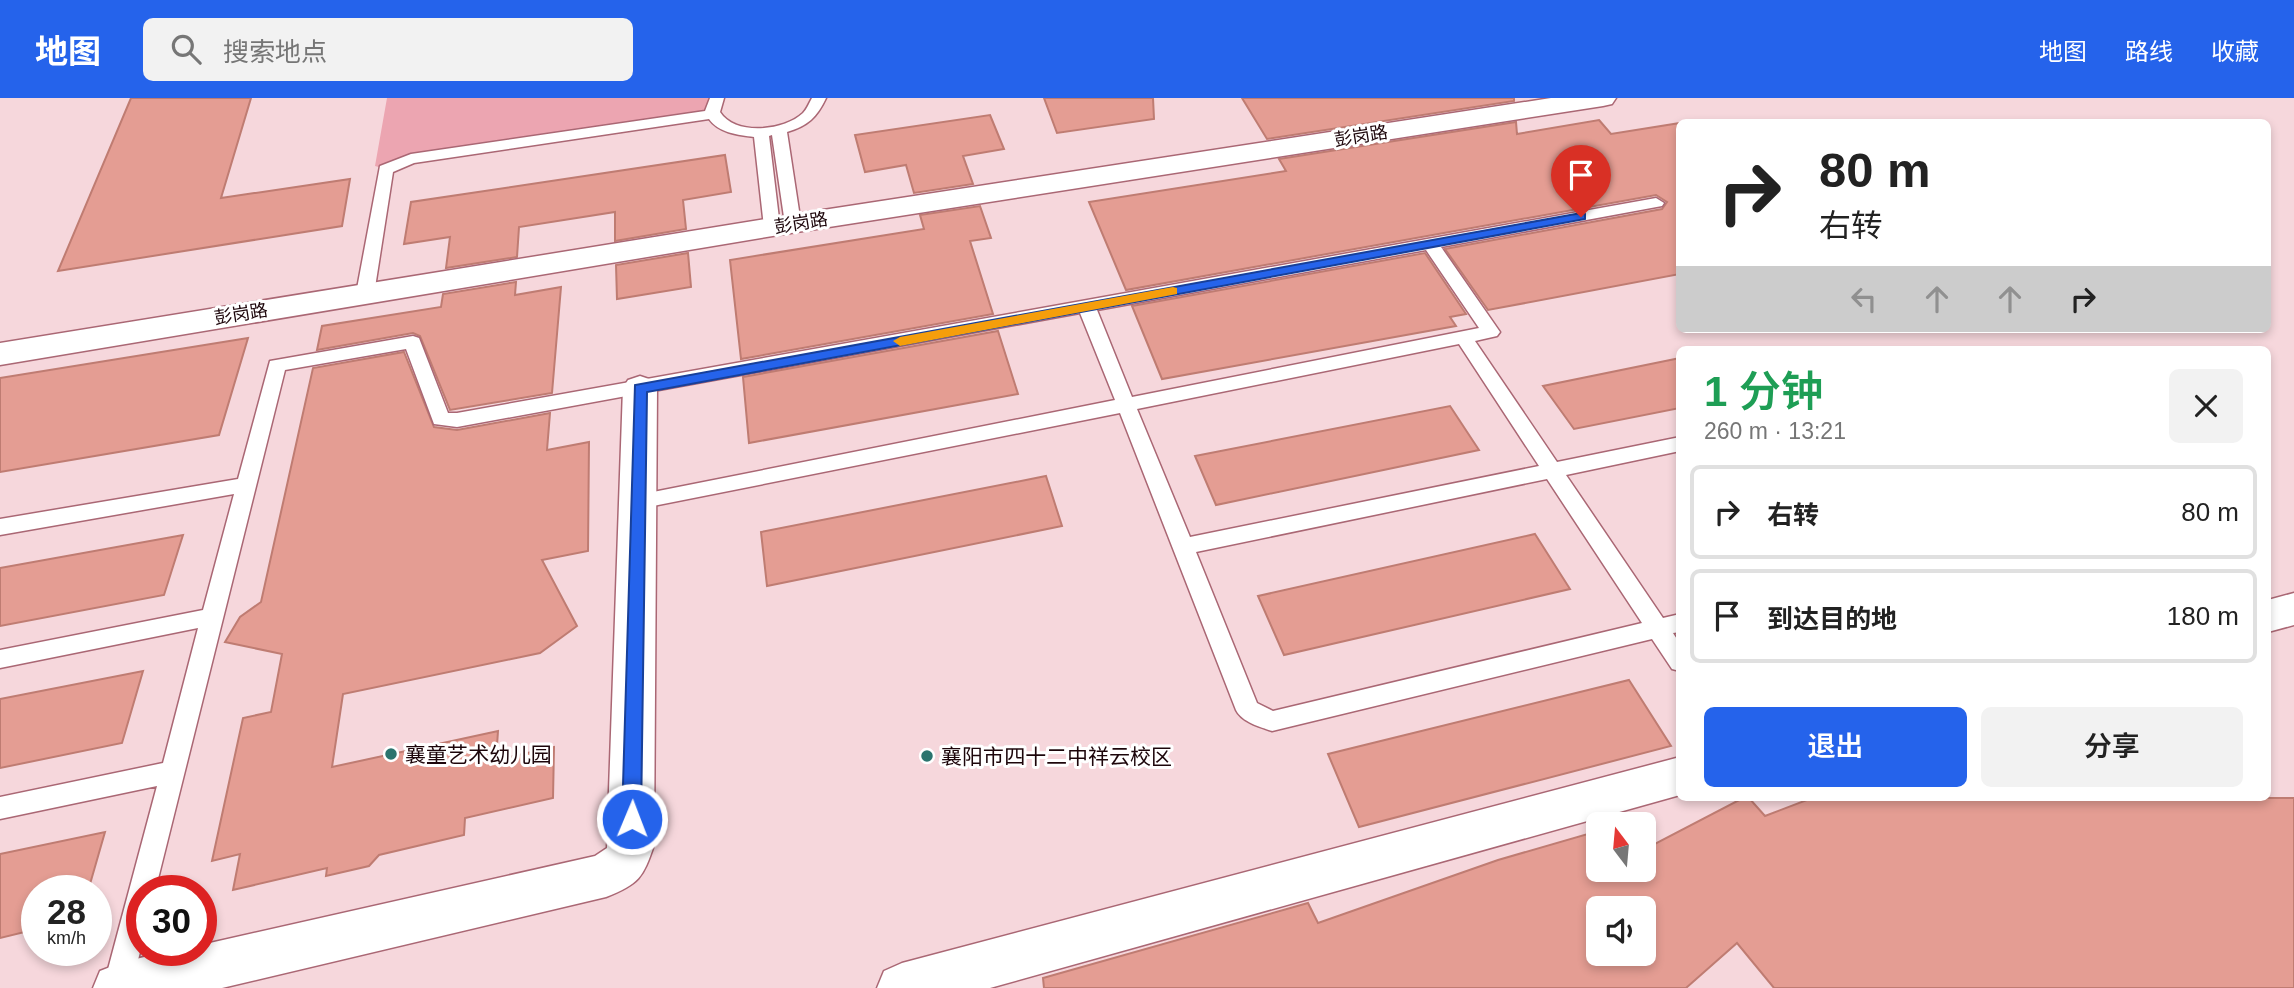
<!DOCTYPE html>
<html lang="zh">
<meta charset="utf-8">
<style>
:root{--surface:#fff;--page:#f2f2f2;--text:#222;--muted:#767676;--line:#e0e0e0;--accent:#2563eb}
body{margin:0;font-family:Arial,"Noto Sans SC",sans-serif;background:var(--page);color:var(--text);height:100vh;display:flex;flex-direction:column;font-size:26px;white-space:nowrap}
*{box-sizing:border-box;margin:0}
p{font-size:23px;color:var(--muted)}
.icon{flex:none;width:38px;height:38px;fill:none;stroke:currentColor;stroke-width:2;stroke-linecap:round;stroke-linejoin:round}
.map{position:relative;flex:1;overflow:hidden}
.details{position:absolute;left:1676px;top:248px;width:595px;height:455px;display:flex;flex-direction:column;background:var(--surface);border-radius:10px;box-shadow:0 4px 10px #0003}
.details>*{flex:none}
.hud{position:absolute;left:1676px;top:21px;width:595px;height:214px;border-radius:10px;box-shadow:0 4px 10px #0003;background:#fff;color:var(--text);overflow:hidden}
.needle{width:46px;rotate:344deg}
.buttons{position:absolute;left:1586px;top:714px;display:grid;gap:14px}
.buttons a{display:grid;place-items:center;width:70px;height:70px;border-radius:10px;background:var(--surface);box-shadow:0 4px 10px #0003;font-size:35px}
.speed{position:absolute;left:21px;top:777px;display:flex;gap:14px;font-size:35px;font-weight:700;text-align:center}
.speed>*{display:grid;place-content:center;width:91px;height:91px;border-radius:50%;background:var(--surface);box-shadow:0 4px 10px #0003;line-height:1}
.speed small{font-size:18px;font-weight:400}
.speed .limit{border:10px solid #d22;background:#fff;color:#111}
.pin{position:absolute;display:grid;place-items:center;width:60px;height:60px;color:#fff;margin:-72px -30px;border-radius:50% 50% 50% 0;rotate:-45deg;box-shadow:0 0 7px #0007}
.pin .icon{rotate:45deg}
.me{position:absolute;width:77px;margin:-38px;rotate:1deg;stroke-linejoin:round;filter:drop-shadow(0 0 5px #0008)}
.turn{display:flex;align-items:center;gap:24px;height:147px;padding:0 28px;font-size:32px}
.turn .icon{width:91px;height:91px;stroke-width:2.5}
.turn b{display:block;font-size:49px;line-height:60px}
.lanes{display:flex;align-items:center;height:66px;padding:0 28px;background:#0003;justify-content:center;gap:35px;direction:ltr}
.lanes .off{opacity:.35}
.round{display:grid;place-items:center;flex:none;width:74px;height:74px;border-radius:10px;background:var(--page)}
.summary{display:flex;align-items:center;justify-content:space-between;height:119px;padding:0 28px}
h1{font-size:42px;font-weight:600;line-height:52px;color:#1e9e55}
.primary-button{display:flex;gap:14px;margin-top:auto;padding:14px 28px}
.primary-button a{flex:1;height:80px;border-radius:10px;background:var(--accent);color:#fff;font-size:28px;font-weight:600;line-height:80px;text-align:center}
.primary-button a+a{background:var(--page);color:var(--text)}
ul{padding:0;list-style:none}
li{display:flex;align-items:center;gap:21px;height:94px;margin:0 14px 10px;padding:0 14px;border:4px solid var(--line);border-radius:10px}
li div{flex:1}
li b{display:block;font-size:26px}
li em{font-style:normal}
header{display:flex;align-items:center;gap:42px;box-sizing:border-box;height:98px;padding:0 35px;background:var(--accent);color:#fff}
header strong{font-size:33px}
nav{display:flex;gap:38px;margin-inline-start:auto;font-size:24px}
.search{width:490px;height:63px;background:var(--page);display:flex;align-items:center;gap:18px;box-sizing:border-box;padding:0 24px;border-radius:10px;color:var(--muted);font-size:26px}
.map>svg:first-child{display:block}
.green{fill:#eca5b1}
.building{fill:#e49d93;stroke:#bf7c72;stroke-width:2;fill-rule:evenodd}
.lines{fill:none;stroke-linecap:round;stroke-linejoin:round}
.service-casing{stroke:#aa6774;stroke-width:3}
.minor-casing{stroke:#aa6774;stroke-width:3}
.service{fill:#fff;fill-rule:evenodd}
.minor{fill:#fff;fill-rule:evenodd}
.route{fill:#2563eb;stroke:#184099;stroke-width:2}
.slow{fill:#f59e0b}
.poi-dot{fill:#2b746e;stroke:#fff;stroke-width:2.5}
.labels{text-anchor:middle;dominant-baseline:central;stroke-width:6;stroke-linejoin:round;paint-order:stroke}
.far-street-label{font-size:18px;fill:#1c050a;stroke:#fff}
.poi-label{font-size:21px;fill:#1c050a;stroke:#fff;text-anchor:start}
</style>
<header>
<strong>地图</strong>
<div class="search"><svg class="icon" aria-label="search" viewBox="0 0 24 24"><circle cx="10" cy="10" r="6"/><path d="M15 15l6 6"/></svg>搜索地点</div>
<nav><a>地图</a><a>路线</a><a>收藏</a></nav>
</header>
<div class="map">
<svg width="2294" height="890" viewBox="0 0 2294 890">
<rect width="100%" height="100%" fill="#f6d7dc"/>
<path class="green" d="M 387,0 L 717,0 L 712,16 L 411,61 L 386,71 L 375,68 Z"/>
<g class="building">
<path d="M 131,0 L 251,0 L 221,100 L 350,81 L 342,128 L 58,173 Z"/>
<path d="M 1044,0 L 1153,0 L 1154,21 L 1057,35 Z"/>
<path d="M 1242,0 L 1514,0 L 1514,3 L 1267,41 Z"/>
<path d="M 990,17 L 1004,51 L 963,58 L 973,86 L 914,95 L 906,67 L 865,74 L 855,37 Z"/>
<path d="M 1599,22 L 1611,36 L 1680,25 L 1680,176 L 1488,212 L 1445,151 L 1662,111 L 1667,104 L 1656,97 L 1126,192 L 1089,104 L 1286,73 L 1279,61 L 1516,24 L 1517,36 Z"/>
<path d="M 725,57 L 731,94 L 683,102 L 686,131 L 615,143 L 615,114 L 519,129 L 517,159 L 446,170 L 450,139 L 404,146 L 411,104 Z"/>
<path d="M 980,108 L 991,140 L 970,143 L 993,216 L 741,261 L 730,162 L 924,131 L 920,117 Z"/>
<path d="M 688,155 L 691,189 L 617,201 L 616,167 Z"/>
<path d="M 1425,155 L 1466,216 L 1450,219 L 1456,228 L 1162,281 L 1132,208 Z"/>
<path d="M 516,184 L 515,197 L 561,189 L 552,295 L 450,312 L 420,238 L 413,235 L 317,252 L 322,228 L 441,209 L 443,196 Z"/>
<path d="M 998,233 L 1018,296 L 749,345 L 743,279 Z"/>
<path d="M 248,240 L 219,337 L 0,374 L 0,280 Z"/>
<path d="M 404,254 L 434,329 L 457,332 L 550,315 L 547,352 L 589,344 L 588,453 L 542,462 L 577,528 L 540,555 L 343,596 L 332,669 L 498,633 L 496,662 L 554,649 L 553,700 L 465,720 L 464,737 L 379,757 L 369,768 L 326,778 L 327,770 L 233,792 L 240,756 L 212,763 L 243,620 L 271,614 L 282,556 L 225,544 L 240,519 L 261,504 L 313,270 Z"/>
<path d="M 1680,260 L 1680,310 L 1574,331 L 1543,288 Z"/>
<path d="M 1450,308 L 1479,352 L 1216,407 L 1195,358 Z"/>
<path d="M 1046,378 L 1062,428 L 767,488 L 761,434 Z"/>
<path d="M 1535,436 L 1570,491 L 1284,557 L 1258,498 Z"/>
<path d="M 183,437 L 164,497 L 0,528 L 0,470 Z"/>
<path d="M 143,573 L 122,645 L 0,670 L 0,601 Z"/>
<path d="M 1629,582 L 1671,648 L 1359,729 L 1328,656 Z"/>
<path d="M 1743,700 L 1749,700 L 1765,718 L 1812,700 L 2294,700 L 2294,890 L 1774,890 L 1737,845 L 1686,890 L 1044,890 L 1043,880 L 1308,805 L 1318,825 L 1498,762 L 1598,733 L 1598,772 L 1643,772 L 1643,752 ZM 1598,810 L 1643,810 L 1643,856 L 1598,856 Z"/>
<path d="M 105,734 L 88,793 L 37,793 L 37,831 L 0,840 L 0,756 Z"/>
</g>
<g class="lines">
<defs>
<g id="service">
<path d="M 710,0 L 724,0 L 720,14 C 735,38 784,33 803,15 C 807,11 809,5 812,0 L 826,0 C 817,19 808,28 787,34 L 801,126 L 799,129 L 793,131 L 785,126 L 772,37 L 769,38 L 780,129 L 772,134 L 764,129 L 754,39 C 738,37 719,35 709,21 L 414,65 L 393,74 L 374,196 L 365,201 L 356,196 L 380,68 L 411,56 L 705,13 Z"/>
<path d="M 1656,100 L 1664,105 L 1662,108 L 1441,149 L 1500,234 L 1497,238 L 1475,243 L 1557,364 L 1680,339 L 1680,353 L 1566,377 L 1663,520 L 1680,516 L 1680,534 L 1673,535 L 1680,546 L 1680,573 L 1672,571 L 1652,541 L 1272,633 C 1260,629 1242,624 1236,612 L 1120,315 L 638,411 L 631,409 L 628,404 L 631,399 L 638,397 L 1115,302 L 1080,215 L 457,329 L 434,326 L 406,251 L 285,272 L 155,793 L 142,793 L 142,846 L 131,890 L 103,890 L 157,688 L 0,721 L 0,699 L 163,665 L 198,530 L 0,570 L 0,552 L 203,512 L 234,396 L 0,437 L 0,421 L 238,381 L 270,263 L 413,238 L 419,240 L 448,315 L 457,315 ZM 1426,152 L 1479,230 L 1132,299 L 1097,212 ZM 1459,246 L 1539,368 L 1190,439 L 1137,311 ZM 1547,381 L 1642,525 L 1273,613 L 1257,605 L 1196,454 Z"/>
</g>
<g id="minor">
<path d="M 1551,0 L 1616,0 L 1612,6 L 1603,8 L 797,134 L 0,267 L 0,245 L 797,116 Z"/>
<path d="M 640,278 L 652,282 L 657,290 L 654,747 C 643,780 639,786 606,799 L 222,890 L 93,890 L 100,873 C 132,860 167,852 201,852 L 201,847 L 595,758 L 607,750 L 623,290 L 628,282 Z"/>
<path d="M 2294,495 L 2294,527 L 2268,534 L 2268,502 Z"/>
<path d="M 1680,659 L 1680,697 L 990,890 L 877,890 L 884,873 L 902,865 Z"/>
</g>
</defs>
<use href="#service" class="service-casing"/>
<use href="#minor" class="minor-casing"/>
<use href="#service" class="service"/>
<use href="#minor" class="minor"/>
</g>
<path class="route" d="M 1581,115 L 1585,116 L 1585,121 L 647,294 L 641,721 L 639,727 L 632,729 L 625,727 L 622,721 L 635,287 Z"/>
<path class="slow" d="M 1173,189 L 1177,190 L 1177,196 L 900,248 L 893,243 L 900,239 Z"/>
<g class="poi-dot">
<circle cx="391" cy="656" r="7"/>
<circle cx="927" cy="658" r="7"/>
</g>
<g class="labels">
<g class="far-street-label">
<text transform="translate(1361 38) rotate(-9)">彭岗路</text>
<text transform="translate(801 125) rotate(-9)">彭岗路</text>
<text transform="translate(241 216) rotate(-9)">彭岗路</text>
</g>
<g class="poi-label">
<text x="405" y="656">襄童艺术幼儿园</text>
<text x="941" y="658">襄阳市四十二中祥云校区</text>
</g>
</g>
</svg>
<div class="buttons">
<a><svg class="needle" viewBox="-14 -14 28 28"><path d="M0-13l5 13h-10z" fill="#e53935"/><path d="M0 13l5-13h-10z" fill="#767676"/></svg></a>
<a><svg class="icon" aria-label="sound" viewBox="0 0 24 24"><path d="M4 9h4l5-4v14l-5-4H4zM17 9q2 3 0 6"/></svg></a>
</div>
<div class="speed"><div>28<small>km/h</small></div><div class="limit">30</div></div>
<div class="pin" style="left:1581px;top:119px;background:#d93025"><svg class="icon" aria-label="arrive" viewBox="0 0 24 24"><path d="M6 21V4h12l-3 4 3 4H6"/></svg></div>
<svg class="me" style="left:632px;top:721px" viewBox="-20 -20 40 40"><circle r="17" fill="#2563eb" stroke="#fff" stroke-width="3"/><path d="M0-11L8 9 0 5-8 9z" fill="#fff"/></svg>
<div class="hud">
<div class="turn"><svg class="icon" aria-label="right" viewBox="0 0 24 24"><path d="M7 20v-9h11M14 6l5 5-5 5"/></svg><div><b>80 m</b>右转</div></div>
<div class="lanes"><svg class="icon off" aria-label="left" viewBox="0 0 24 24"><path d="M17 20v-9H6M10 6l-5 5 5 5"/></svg><svg class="icon off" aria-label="ahead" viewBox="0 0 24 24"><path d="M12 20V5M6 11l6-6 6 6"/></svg><svg class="icon off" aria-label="ahead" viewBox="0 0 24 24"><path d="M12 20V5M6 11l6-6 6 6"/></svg><svg class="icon" aria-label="right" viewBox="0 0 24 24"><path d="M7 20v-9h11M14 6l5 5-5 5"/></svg></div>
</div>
<section class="details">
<div class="summary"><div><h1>1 分钟</h1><p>260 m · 13:21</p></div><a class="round"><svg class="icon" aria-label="close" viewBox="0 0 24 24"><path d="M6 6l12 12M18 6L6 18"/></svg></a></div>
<ul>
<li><svg class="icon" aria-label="right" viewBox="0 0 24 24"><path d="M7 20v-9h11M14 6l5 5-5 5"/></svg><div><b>右转</b></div><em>80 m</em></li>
<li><svg class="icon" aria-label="arrive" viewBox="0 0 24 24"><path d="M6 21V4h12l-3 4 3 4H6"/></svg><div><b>到达目的地</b></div><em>180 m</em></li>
</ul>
<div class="primary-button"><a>退出</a><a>分享</a></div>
</section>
</div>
